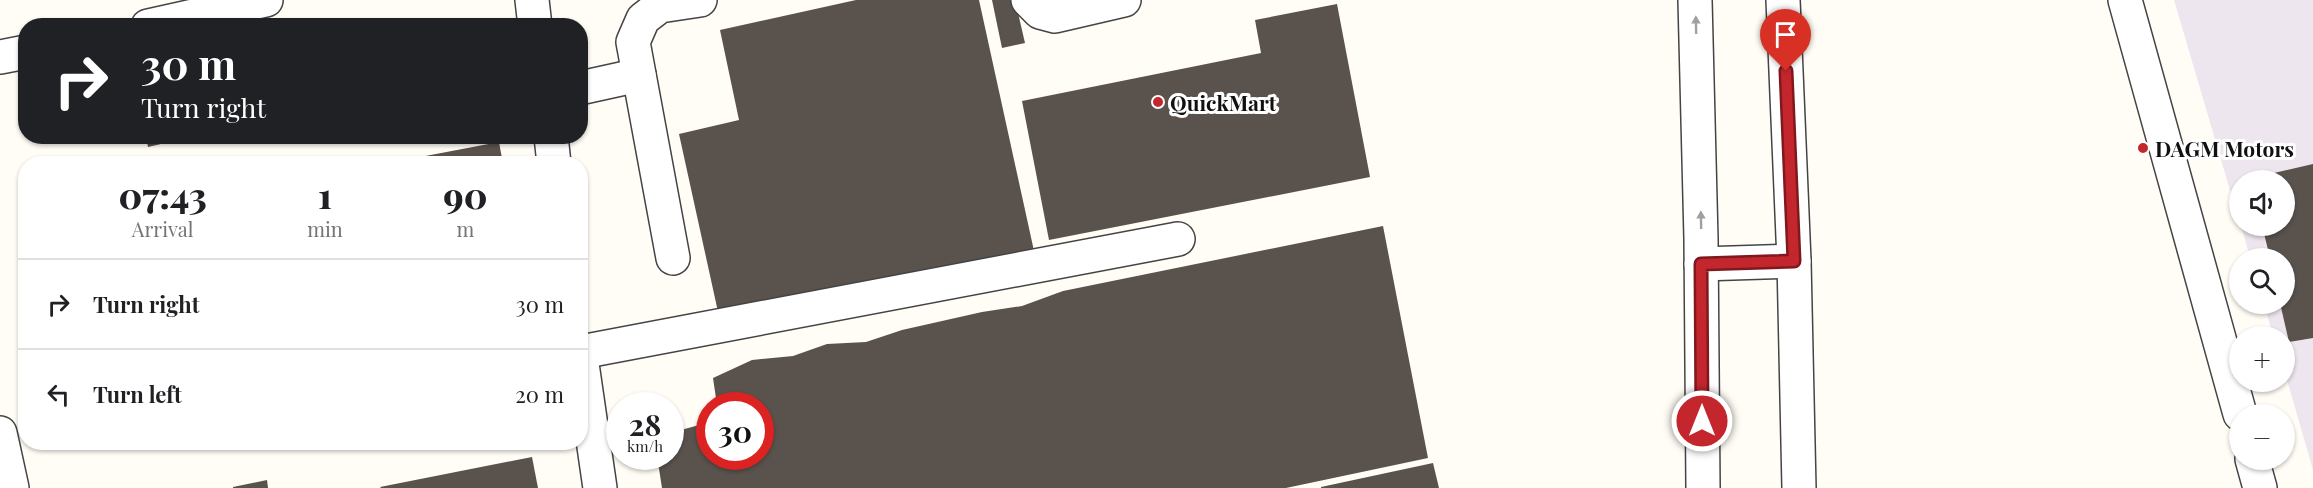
<!DOCTYPE html>
<meta charset="utf-8">
<style>
:root{--surface:#fff;--page:#f6f6f6;--text:#202124;--muted:#757577;--line:#e0e0e0}
body{margin:0;font-family:"Playfair Display",serif;background:var(--page);color:var(--text);height:100vh;display:flex;flex-direction:column;font-size:22px;white-space:nowrap}
*{box-sizing:border-box;margin:0}
p{font-size:20px;color:var(--muted)}
.icon{flex:none;width:33px;height:33px;fill:none;stroke:currentColor;stroke-width:2;stroke-linecap:round;stroke-linejoin:round}
.map{position:relative;flex:1;overflow:hidden}
.sheet{position:absolute;left:18px;top:156px;width:570px;height:294px;display:flex;flex-direction:column;background:var(--surface);border-radius:24px;box-shadow:0 2px 4px #0004}
.sheet>*{flex:none}
.banner{position:absolute;left:18px;top:18px;width:570px;height:126px;border-radius:24px;box-shadow:0 2px 4px #0004;background:#202124;color:#fff;overflow:hidden}
.fabs{position:absolute;left:2229px;top:170px;display:grid;gap:12px}
.fabs a{display:grid;place-items:center;width:66px;height:66px;border-radius:50%;background:var(--surface);box-shadow:0 2px 4px #0004;font-size:30px}
.speed{position:absolute;left:606px;top:392px;display:flex;gap:12px;font-size:30px;font-weight:700;text-align:center}
.speed>*{display:grid;place-content:center;width:78px;height:78px;border-radius:50%;background:var(--surface);box-shadow:0 2px 4px #0004;line-height:1}
.speed small{font-size:15px;font-weight:400}
.speed .limit{border:9px solid #d22;background:#fff;color:#111}
.pin{position:absolute;display:grid;place-items:center;width:51px;height:51px;color:#fff;margin:-62px -26px;border-radius:50% 50% 50% 0;rotate:-45deg;box-shadow:0 0 6px #0007}
.pin .icon{rotate:45deg}
.me{position:absolute;width:66px;margin:-33px;rotate:0deg;stroke-linejoin:round;filter:drop-shadow(0 0 4px #0008)}
.turn{display:flex;align-items:center;gap:21px;height:126px;padding:0 24px;font-size:27px}
.turn .icon{width:78px;height:78px;stroke-width:2.5}
.turn b{display:block;font-size:42px;line-height:51px}
.eta{display:flex;justify-content:space-evenly;align-items:center;height:102px;text-align:center}
.eta b{font-size:36px;font-weight:800;line-height:42px}
ul{padding:0;list-style:none}
li{display:flex;align-items:center;gap:18px;height:90px;padding:0 24px;border-top:2px solid var(--line)}
li div{flex:1}
li b{display:block;font-size:22px}
li em{font-style:normal}
.map>svg:first-child{display:block}
.industrial{fill:#eee6ef}
.building{fill:#5a524d}
.lines{fill:none;stroke-linecap:round;stroke-linejoin:round}
.minor-casing{stroke:#444;stroke-width:36}
.minor{stroke:#fff;stroke-width:33}
.oneway{fill:#a0a0a0}
.route-casing{stroke:#7f191e;stroke-width:15}
.route{stroke:#c4262e;stroke-width:10}
.poi-dot{fill:#c4262e;stroke:#fff;stroke-width:2}
.labels{text-anchor:middle;dominant-baseline:central;stroke-width:6;stroke-linejoin:round;paint-order:stroke}
.poi-label{font-size:21px;font-weight:bold;fill:#111;stroke:#fff;text-anchor:start}
</style>
<div class="map">
<svg width="2313" height="488" viewBox="0 0 2313 488">
<rect width="100%" height="100%" fill="#fffdf5"/>
<path class="industrial" d="M 2174,0 L 2313,0 L 2313,470 L 2285,373 L 2284,336 L 2273,336 L 2264,303 L 2284,303 L 2284,258 L 2250,258 L 2241,225 L 2284,225 L 2284,180 L 2240,180 L 2239,221 Z"/>
<g class="building">
<path d="M 856,0 L 979,0 L 1034,251 L 720,321 L 679,134 L 739,120 L 720,30 Z"/>
<path d="M 992,0 L 1015,0 L 1025,43 L 1002,48 Z"/>
<path d="M 1337,4 L 1370,177 L 1049,240 L 1022,101 L 1261,53 L 1255,20 Z"/>
<path d="M 146,136 L 191,136 L 191,137 L 148,147 Z"/>
<path d="M 499,142 L 503,164 L 394,164 L 394,162 Z"/>
<path d="M 2313,164 L 2313,338 L 2289,342 L 2280,303 L 2284,303 L 2284,258 L 2270,258 L 2262,225 L 2284,225 L 2284,180 L 2252,180 L 2252,178 Z"/>
<path d="M 1383,226 L 1428,458 L 1286,488 L 662,488 L 657,456 L 670,456 L 670,433 L 710,422 L 710,456 L 760,456 L 760,405 L 717,405 L 713,378 L 752,360 L 793,356 L 827,344 L 866,342 L 902,330 L 982,312 L 1022,306 L 1063,291 Z"/>
<path d="M 532,457 L 538,488 L 381,488 L 380,487 Z"/>
<path d="M 1433,463 L 1439,488 L 1321,488 L 1321,487 Z"/>
<path d="M 267,480 L 268,488 L 233,488 L 233,487 Z"/>
</g>
<g class="lines">
<defs>
<g id="minor">
<path d="M 532,0 L 535,26"/>
<path d="M 1028,0 L 1040,12 L 1055,16 L 1124,0"/>
<path d="M 1695,0 L 1701,239 L 1703,488"/>
<path d="M 1783,0 L 1794,261 L 1799,488"/>
<path d="M 2125,0 L 2240,414"/>
<path d="M 148,26 L 266,0"/>
<path d="M 0,57 L 26,52"/>
<path d="M 580,88 L 639,75"/>
<path d="M 551,136 L 554,164"/>
<path d="M 673,258 L 633,42 L 643,19 L 660,6 L 700,0"/>
<path d="M 1701,264 L 1794,261"/>
<path d="M 580,350 L 600,488"/>
<path d="M 581,352 L 1178,239"/>
<path d="M 0,433 L 12,488"/>
<path d="M 2252,459 L 2260,488"/>
</g>
</defs>
<use href="#minor" class="minor-casing"/>
<use href="#minor" class="minor"/>
</g>
<defs><path id="oneway-solid" d="M-6-.8H1V-3.2L6.5 0L1 3.2V.8H-6Z" transform="scale(1.5)"/></defs>
<g class="oneway">
<use href="#oneway-solid" transform="translate(1696 25) rotate(-91)"/>
<use href="#oneway-solid" transform="translate(1701 220) rotate(-91)"/>
</g>
<g class="lines">
<defs>
<path id="route" d="M 1702,421 L 1701,264 L 1794,261 L 1786,71"/>
</defs>
<use href="#route" class="route-casing"/>
<use href="#route" class="route"/>
</g>
<g class="poi-dot">
<circle cx="1158" cy="102" r="6"/>
<circle cx="2143" cy="148" r="6"/>
</g>
<g class="labels">
<g class="poi-label">
<text x="1170" y="102">QuickMart</text>
<text x="2155" y="148">DAGM Motors</text>
</g>
</g>
</svg>
<div class="fabs">
<a><svg class="icon" aria-label="sound" viewBox="0 0 24 24"><path d="M4 9h4l5-4v14l-5-4H4zM17 9q2 3 0 6"/></svg></a>
<a><svg class="icon" aria-label="search" viewBox="0 0 24 24"><circle cx="10" cy="10" r="6"/><path d="M15 15l6 6"/></svg></a>
<a>+</a>
<a>−</a>
</div>
<div class="speed"><div>28<small>km/h</small></div><div class="limit">30</div></div>
<div class="pin" style="left:1786px;top:71px;background:#d93025"><svg class="icon" aria-label="arrive" viewBox="0 0 24 24"><path d="M6 21V4h12l-3 4 3 4H6"/></svg></div>
<svg class="me" style="left:1702px;top:421px" viewBox="-20 -20 40 40"><circle r="17" fill="#c4262e" stroke="#fff" stroke-width="3"/><path d="M0-11L8 9 0 5-8 9z" fill="#fff"/></svg>
<div class="banner">
<div class="turn"><svg class="icon" aria-label="right" viewBox="0 0 24 24"><path d="M7 20v-9h11M14 6l5 5-5 5"/></svg><div><b>30 m</b>Turn right</div></div>
</div>
<section class="sheet">
<div class="eta">
<div><b>07:43</b><p>Arrival</p></div>
<div><b>1</b><p>min</p></div>
<div><b>90</b><p>m</p></div>
</div>
<ul>
<li><svg class="icon" aria-label="right" viewBox="0 0 24 24"><path d="M7 20v-9h11M14 6l5 5-5 5"/></svg><div><b>Turn right</b></div><em>30 m</em></li>
<li><svg class="icon" aria-label="left" viewBox="0 0 24 24"><path d="M17 20v-9H6M10 6l-5 5 5 5"/></svg><div><b>Turn left</b></div><em>20 m</em></li>
</ul>
</section>
</div>
